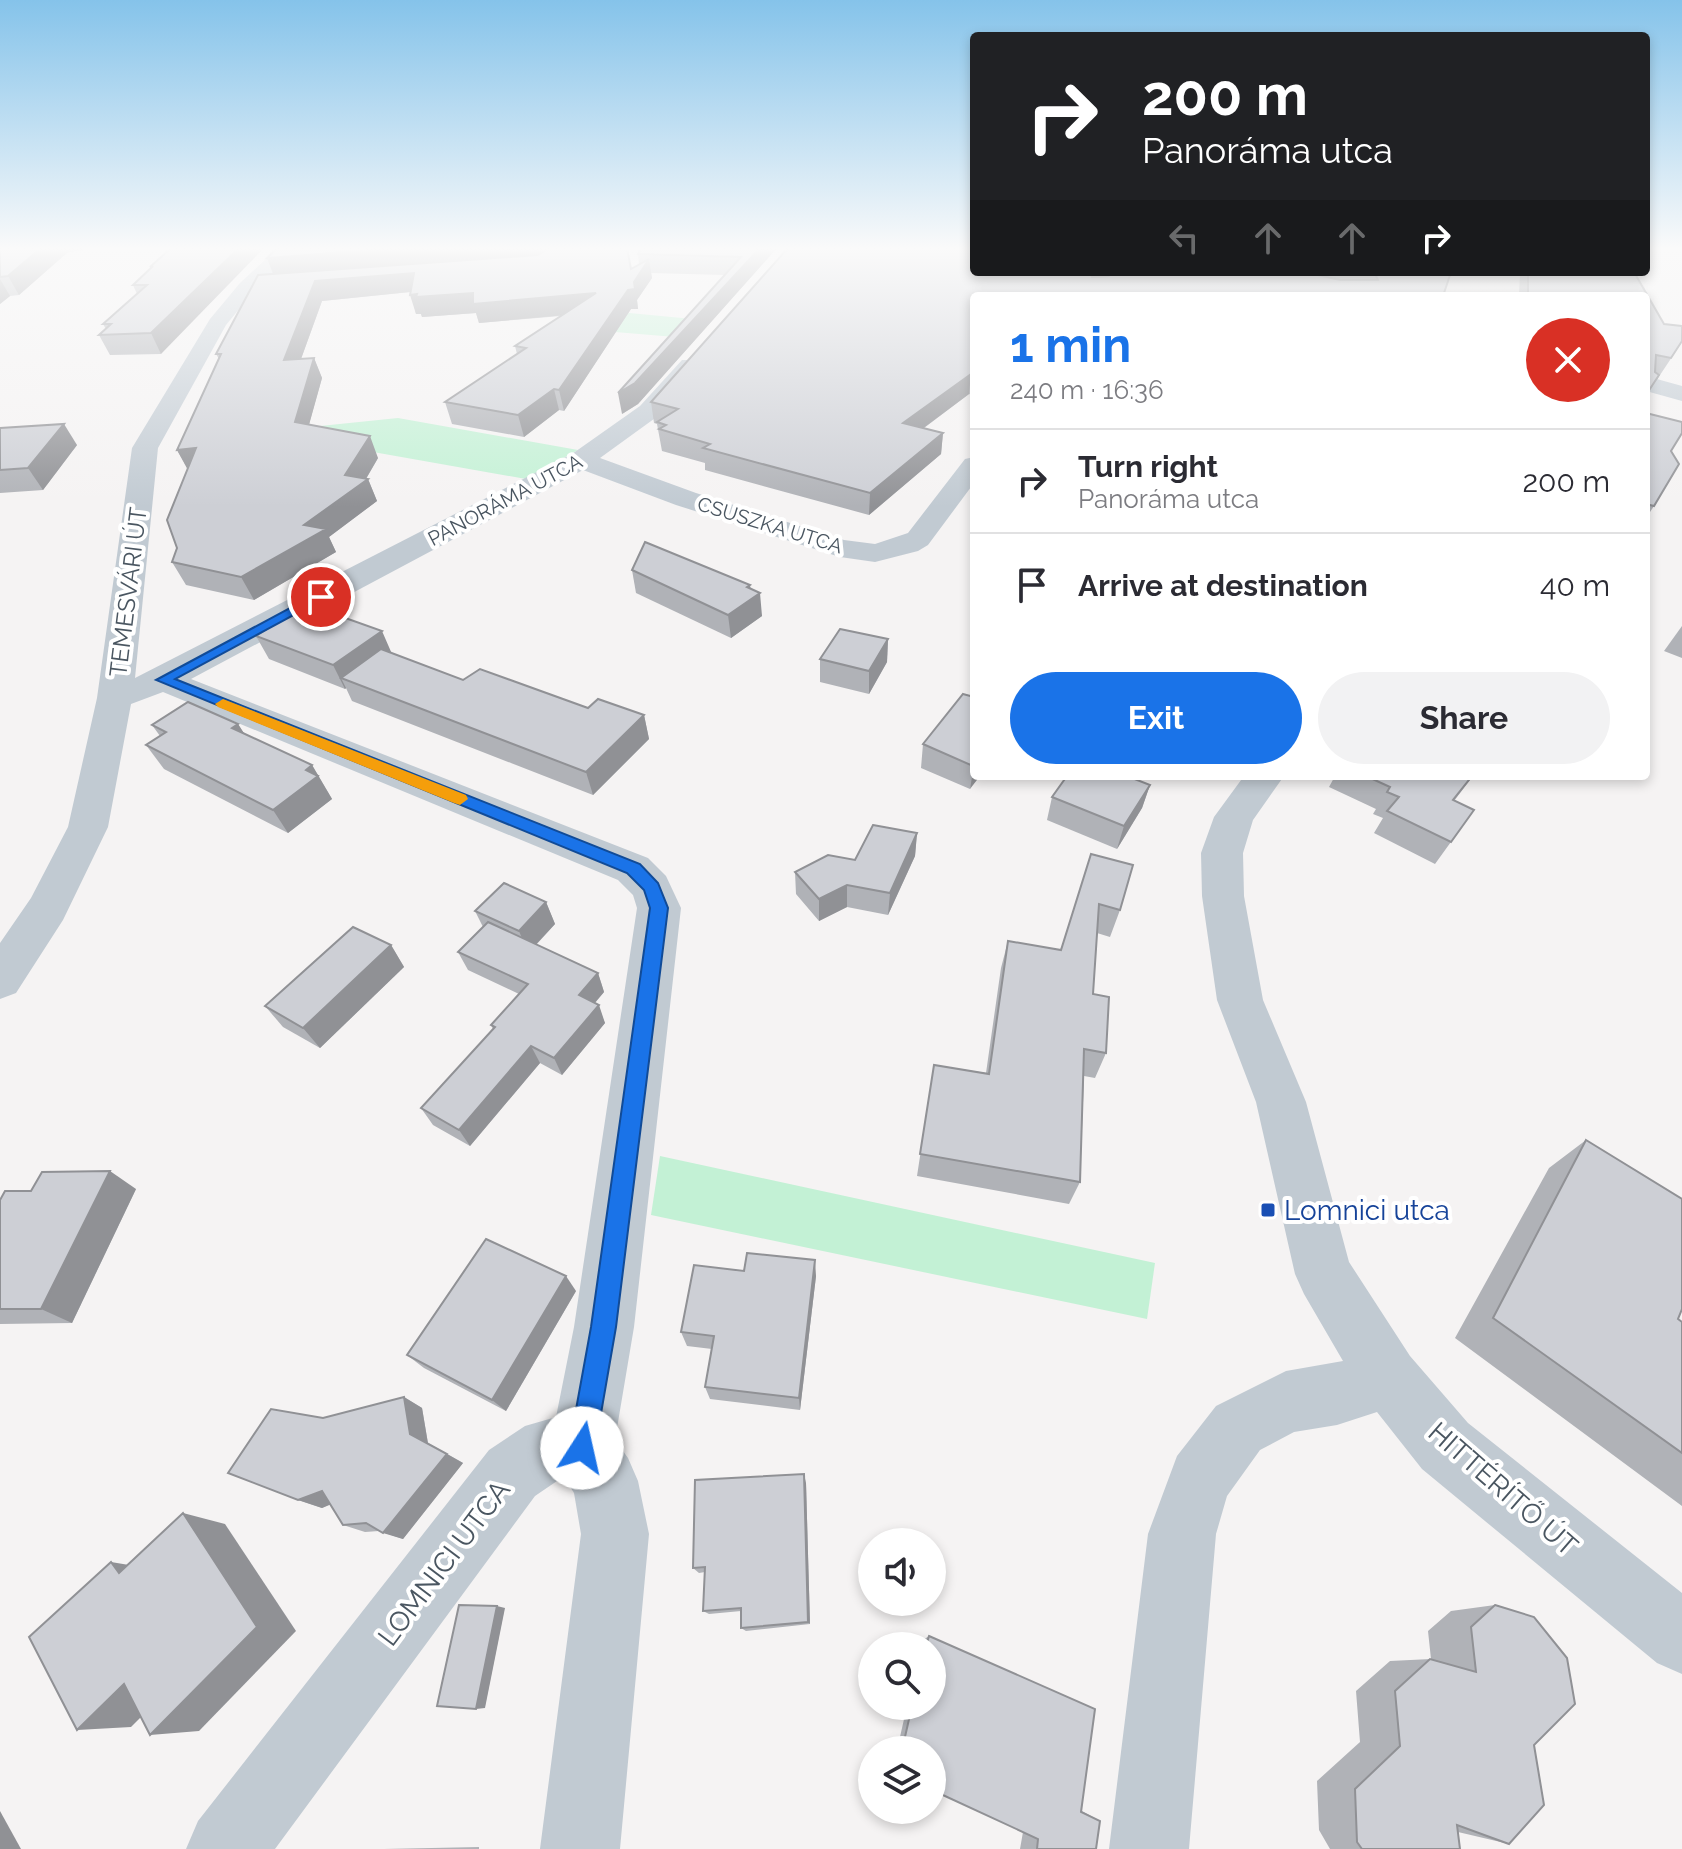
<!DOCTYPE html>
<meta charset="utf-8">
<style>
:root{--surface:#fff;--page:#f2f2f3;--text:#2b2b33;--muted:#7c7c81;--line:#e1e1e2;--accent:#1a73e8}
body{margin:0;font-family:Raleway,sans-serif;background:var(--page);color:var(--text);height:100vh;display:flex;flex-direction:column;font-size:30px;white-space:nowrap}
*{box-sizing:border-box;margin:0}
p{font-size:26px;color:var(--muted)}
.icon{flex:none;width:44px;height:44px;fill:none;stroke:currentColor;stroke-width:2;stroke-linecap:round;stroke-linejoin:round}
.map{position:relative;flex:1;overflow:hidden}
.side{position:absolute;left:970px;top:292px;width:680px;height:488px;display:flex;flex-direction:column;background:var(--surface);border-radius:8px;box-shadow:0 4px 12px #0003}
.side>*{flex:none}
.top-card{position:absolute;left:970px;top:32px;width:680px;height:244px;border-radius:8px;box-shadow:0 4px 12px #0003;background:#202124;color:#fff;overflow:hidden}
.controls{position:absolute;left:858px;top:1528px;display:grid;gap:16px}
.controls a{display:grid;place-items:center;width:88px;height:88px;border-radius:50%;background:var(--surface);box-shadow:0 4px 12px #0003;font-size:40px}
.pin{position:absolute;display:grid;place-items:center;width:68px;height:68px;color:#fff;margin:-34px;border:4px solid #fff;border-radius:50%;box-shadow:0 2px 8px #0007}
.me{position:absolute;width:88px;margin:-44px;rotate:10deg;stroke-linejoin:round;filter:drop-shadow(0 0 6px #0008)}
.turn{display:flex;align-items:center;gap:28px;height:168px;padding:0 40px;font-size:36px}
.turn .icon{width:104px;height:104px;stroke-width:2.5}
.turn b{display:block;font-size:56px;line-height:68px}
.lanes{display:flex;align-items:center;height:76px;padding:0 40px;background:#0003;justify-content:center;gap:40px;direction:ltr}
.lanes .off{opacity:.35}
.round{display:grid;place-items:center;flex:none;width:84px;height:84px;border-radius:42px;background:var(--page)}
.overview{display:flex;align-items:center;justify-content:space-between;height:136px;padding:0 40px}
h1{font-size:48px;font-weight:700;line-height:60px;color:var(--accent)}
.cta{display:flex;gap:16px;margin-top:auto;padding:16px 40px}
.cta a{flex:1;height:92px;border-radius:48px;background:var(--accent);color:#fff;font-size:32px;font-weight:700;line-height:92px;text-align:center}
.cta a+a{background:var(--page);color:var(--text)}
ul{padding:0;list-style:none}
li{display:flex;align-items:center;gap:24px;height:104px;padding:0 40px;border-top:2px solid var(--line)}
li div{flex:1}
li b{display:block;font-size:30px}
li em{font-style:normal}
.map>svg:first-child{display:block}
.green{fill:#c3f1d5}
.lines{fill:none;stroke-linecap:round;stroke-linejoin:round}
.minor{fill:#c1cad2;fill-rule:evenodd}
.wall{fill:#b0b2b7}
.shaded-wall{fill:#909195}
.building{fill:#cdcfd5;stroke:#909195;stroke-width:2}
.route{fill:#1a73e8;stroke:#114b97;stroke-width:2}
.slow{fill:#f59e0b}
.transit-dot{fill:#1a4fb4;stroke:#fff;stroke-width:3}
.labels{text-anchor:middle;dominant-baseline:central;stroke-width:8;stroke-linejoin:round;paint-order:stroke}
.far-street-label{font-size:20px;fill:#4a5661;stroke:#fff}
.street-label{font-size:24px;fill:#4a5661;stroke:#fff}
.near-transit-label{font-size:28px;fill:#164399;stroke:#fff;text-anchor:start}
.near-street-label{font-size:28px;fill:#4a5661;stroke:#fff}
</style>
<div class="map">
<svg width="1682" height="1849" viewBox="0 0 1682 1849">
<rect width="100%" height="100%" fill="#f5f3f3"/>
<g class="green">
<path d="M 598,310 L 703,320 L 687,338 L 579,329 Z"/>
<path d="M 398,418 L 578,450 L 526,479 L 311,441 L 320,426 Z"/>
<path d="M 660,1156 L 1155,1263 L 1147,1319 L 651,1215 Z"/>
</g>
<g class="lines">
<g class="minor">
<path d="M 278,248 L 297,248 L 254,291 L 226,325 L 158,448 L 135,678 L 572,454 L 640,406 L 682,360 L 698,360 L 701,365 L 658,416 L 600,458 L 696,493 L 844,540 L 875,544 L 908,533 L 965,459 L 974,457 L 974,483 L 928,545 L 918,551 L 875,562 L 840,557 L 676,505 L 583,470 L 191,679 L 648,858 L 666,876 L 681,908 L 634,1327 L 615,1440 L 628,1458 L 638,1481 L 649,1534 L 620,1849 L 540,1849 L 581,1534 L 574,1493 L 566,1480 L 557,1481 L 535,1496 L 275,1849 L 186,1849 L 198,1821 L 489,1450 L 525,1426 L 556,1417 L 574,1327 L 637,908 L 633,895 L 618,880 L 163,692 L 131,704 L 108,827 L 63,920 L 16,993 L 0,999 L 0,943 L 31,898 L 68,827 L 97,698 L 132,448 L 210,319 L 240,283 Z"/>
<path d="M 1646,376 L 1682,386 L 1682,401 L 1646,391 Z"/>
<path d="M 1244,776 L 1284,776 L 1253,820 L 1243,853 L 1244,896 L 1263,1000 L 1306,1102 L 1349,1262 L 1410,1356 L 1468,1423 L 1682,1593 L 1682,1674 L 1657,1663 L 1422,1469 L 1377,1412 L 1337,1425 L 1294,1432 L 1260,1450 L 1227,1496 L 1216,1534 L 1189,1849 L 1109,1849 L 1148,1534 L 1177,1456 L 1216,1406 L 1286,1371 L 1343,1361 L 1304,1294 L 1295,1274 L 1256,1102 L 1217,1000 L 1202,896 L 1201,853 L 1214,817 Z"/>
</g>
</g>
<g class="wall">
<path d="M 0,248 L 84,250 L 68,252 L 19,295 L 10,296 L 0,304 Z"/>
<path d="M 171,248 L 161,354 L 110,355 L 99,335 L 106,329 L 103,324 L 137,294 L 133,285 L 151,269 L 150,267 Z"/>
<path d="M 277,248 L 627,248 L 631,269 L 639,265 L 638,254 L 777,248 L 638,404 L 622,414 L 725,275 L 651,273 L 652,278 L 637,300 L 638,309 L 631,309 L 564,411 L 559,410 L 524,437 L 452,424 L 445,402 L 517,354 L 515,346 L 561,316 L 479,323 L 476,313 L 422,317 L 421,314 L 416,314 L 411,292 L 322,301 L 301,359 L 314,358 L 322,378 L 309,424 L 378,458 L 366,479 L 368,479 L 377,501 L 329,537 L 336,552 L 254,600 L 186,585 L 172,562 L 177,548 L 188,469 L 177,450 L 219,359 L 216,354 L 273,274 L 267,258 Z"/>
<path d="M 788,248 L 974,248 L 974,272 L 1096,272 L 1092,277 L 1109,276 L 1112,272 L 1451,272 L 1443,296 L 974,296 L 974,396 L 969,394 L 924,428 L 943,433 L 941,454 L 869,515 L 705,470 L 705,463 L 662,451 L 657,424 L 654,423 L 651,402 Z"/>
<path d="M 1520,272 L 1634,272 L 1664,324 L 1682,342 L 1646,396 L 1646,296 L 1519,296 Z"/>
<path d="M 1646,413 L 1671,451 L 1654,506 L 1646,518 Z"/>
<path d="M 0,428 L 77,445 L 43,490 L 0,493 Z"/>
<path d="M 632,570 L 751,589 L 762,616 L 731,638 L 636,593 Z"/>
<path d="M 1682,626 L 1682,658 L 1664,651 Z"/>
<path d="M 256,636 L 391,653 L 463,680 L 588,708 L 644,715 L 649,739 L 593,795 L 352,701 L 346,688 L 345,689 L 269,659 Z"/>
<path d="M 888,639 L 887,662 L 869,694 L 820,682 L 820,659 Z"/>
<path d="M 974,697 L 974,776 L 970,789 L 921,768 L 923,744 Z"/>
<path d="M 238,724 L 244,734 L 312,765 L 332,799 L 288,833 L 164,769 L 146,745 L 160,736 L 152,725 Z"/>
<path d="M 1335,776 L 1473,776 L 1454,801 L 1474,810 L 1435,864 L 1374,833 L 1383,818 L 1373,814 L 1376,809 L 1329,787 Z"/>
<path d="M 1150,785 L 1142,808 L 1117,849 L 1047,820 L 1052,797 Z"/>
<path d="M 917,833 L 915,856 L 888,915 L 847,907 L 819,921 L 796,894 L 795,872 L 855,860 Z"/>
<path d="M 1091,854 L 1120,910 L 1110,937 L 1097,933 L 1093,994 L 1106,1053 L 1095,1078 L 1084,1076 L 1080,1182 L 1069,1204 L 917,1176 L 934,1065 L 986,1073 L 1001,968 L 1008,941 L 1061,950 Z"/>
<path d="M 546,902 L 555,924 L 536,945 L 598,973 L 604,992 L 595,1003 L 605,1023 L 562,1075 L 540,1063 L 470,1146 L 433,1125 L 421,1108 L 493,1029 L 491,1025 L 519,994 L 468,970 L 458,952 L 483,927 L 475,911 Z"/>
<path d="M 391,945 L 404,967 L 320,1048 L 283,1027 L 265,1006 Z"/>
<path d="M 1586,1140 L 1678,1319 L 1682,1322 L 1682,1506 L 1455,1338 L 1549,1168 Z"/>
<path d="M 136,1189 L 72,1323 L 0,1324 L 0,1200 Z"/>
<path d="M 744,1271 L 816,1276 L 800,1410 L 710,1399 L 705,1387 L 712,1349 L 687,1346 L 681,1332 Z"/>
<path d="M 576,1291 L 506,1411 L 424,1368 L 407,1355 Z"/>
<path d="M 404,1397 L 422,1408 L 428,1443 L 463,1463 L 403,1539 L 379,1531 L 365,1532 L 343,1525 L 330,1504 L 322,1508 L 298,1500 L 323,1418 Z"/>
<path d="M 806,1483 L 810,1624 L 746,1631 L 741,1628 L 741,1611 L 709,1614 L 703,1611 L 705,1572 L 699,1573 L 693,1568 Z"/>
<path d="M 1495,1605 L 1534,1745 L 1509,1844 L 1458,1832 L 1460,1849 L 1330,1849 L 1319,1830 L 1317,1781 L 1360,1742 L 1356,1691 L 1390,1661 L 1431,1659 L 1428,1631 L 1451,1611 Z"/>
<path d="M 929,1636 L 1082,1811 L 1100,1821 L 1096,1849 L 1020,1849 L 1023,1832 L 932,1750 L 897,1750 L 907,1706 L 932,1706 L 932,1646 L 921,1646 L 923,1640 Z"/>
<path d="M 479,1847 L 479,1849 L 384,1849 Z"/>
</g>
<g class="shaded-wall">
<path d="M 41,248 L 86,248 L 84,250 L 68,252 L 19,295 L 8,276 Z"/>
<path d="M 239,248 L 264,248 L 161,354 L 151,333 Z"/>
<path d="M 398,248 L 540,248 L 542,255 L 274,276 L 267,258 Z"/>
<path d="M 760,248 L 777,248 L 638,404 L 622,414 L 618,393 Z"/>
<path d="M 649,259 L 652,278 L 637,300 L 638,309 L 631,309 L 564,411 L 559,390 Z"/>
<path d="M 414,273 L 419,291 L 322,301 L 293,381 L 284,360 L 315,281 Z"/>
<path d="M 0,279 L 10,296 L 0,304 Z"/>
<path d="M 473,293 L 596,293 L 599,312 L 479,323 L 476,313 L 422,317 L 421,314 L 416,314 L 410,295 Z"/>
<path d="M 314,358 L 322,378 L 304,443 L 295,422 Z"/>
<path d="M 971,374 L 969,394 L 902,444 L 903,423 Z"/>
<path d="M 554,389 L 559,410 L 524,437 L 518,415 Z"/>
<path d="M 64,424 L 77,445 L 43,490 L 28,468 Z"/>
<path d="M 943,433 L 941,454 L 869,515 L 870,493 Z"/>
<path d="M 370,436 L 378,458 L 364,482 L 368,479 L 377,501 L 329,537 L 336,552 L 254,600 L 241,577 L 304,525 L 345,475 Z"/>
<path d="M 196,448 L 189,472 L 177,450 Z"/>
<path d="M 750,585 L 752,599 L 760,593 L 762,616 L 731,638 L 728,615 L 747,587 Z"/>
<path d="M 382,631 L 392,654 L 341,678 L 346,688 L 345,689 L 333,665 Z"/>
<path d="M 888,639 L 887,662 L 869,694 L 869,671 Z"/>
<path d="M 644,715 L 649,739 L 593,795 L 586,772 Z"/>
<path d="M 238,724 L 253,747 L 232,728 Z"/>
<path d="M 312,765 L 332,799 L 288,833 L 273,810 L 306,770 Z"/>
<path d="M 974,765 L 974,776 L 980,776 L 970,789 Z"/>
<path d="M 1150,785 L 1142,808 L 1117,849 L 1124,826 Z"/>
<path d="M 917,833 L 915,856 L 888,915 L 890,893 Z"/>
<path d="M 847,885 L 847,907 L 819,921 L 819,899 Z"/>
<path d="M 546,902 L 555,924 L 528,953 L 519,931 Z"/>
<path d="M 391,945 L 404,967 L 320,1048 L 303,1028 Z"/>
<path d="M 598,973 L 604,992 L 586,1013 L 579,995 Z"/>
<path d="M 599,1005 L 605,1023 L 562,1075 L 554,1058 Z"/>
<path d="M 531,1046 L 540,1063 L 470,1146 L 459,1130 Z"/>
<path d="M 110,1171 L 136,1189 L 72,1323 L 41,1309 Z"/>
<path d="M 815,1260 L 816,1276 L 800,1410 L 799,1398 Z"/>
<path d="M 566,1276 L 576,1291 L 506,1411 L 492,1400 Z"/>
<path d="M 404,1397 L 422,1408 L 428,1444 L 410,1434 Z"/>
<path d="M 447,1454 L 463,1463 L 403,1539 L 383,1533 Z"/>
<path d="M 804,1474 L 806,1483 L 810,1624 L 808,1622 Z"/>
<path d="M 322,1491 L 344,1499 L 322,1508 L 298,1500 Z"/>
<path d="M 183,1513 L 225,1524 L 296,1631 L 199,1731 L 150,1735 Z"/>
<path d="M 111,1562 L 159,1570 L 119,1573 Z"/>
<path d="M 497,1606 L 505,1608 L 485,1708 L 476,1709 Z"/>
<path d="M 124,1684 L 174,1684 L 131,1727 L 77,1730 Z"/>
<path d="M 0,1811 L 21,1849 L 0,1849 Z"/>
</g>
<g class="building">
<path d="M 0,248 L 41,248 L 8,276 L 0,277 Z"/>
<path d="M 171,248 L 239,248 L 151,333 L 99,335 L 111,324 L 103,324 L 147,285 L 133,285 L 153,266 L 150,267 Z"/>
<path d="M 277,248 L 398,248 L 267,258 Z"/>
<path d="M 549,248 L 627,248 L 631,269 L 649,259 L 634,282 L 635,289 L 628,290 L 559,390 L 554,389 L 518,415 L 445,402 L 526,348 L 515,346 L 596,293 L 473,304 L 473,293 L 416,297 L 417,294 L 410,295 L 414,273 L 315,281 L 284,360 L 314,358 L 295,422 L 370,436 L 345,475 L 368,479 L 304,525 L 326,529 L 241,577 L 172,562 L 177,548 L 167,520 L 196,448 L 177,450 L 221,354 L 216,354 L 258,275 L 538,255 Z"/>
<path d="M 641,248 L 760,248 L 635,383 L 618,393 L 741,257 L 638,254 Z"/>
<path d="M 788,248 L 974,248 L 974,272 L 1089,272 L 1092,277 L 1109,276 L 1112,272 L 1305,272 L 1340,280 L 1378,280 L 1374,272 L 1451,272 L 1443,296 L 974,296 L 974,375 L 971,374 L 903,423 L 943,433 L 870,493 L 703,448 L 710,444 L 659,429 L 666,425 L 657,422 L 678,409 L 651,402 Z"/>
<path d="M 1528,272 L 1634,272 L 1664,324 L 1682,326 L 1682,341 L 1671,358 L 1656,355 L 1655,372 L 1659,375 L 1646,395 L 1646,296 L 1528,296 Z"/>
<path d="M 1646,413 L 1682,422 L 1682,433 L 1671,451 L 1679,464 L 1654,506 L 1646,504 Z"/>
<path d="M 64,424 L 28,468 L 0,470 L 0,428 Z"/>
<path d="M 645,542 L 750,585 L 747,587 L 760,593 L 728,615 L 632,570 Z"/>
<path d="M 306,604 L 382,631 L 333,665 L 256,636 Z"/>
<path d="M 840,629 L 888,639 L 869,671 L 820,659 Z"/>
<path d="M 381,649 L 463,680 L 480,669 L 588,708 L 598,699 L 644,715 L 586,772 L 341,678 Z"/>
<path d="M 963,694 L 974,697 L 973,766 L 923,744 Z"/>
<path d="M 188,702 L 238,724 L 232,728 L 312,765 L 306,770 L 318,776 L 273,810 L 146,745 L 166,732 L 152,725 Z"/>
<path d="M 1067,776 L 1127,776 L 1150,785 L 1124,826 L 1052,797 Z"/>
<path d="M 1366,776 L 1472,776 L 1453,800 L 1474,810 L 1451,842 L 1387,811 L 1399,797 L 1387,792 L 1390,787 Z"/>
<path d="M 873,825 L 917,833 L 890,893 L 847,885 L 819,899 L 795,872 L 828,855 L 855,860 Z"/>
<path d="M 1091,854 L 1133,865 L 1120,910 L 1099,904 L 1093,994 L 1109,997 L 1106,1053 L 1084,1049 L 1080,1182 L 920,1154 L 934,1065 L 989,1074 L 1008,941 L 1061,950 Z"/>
<path d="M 504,883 L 546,902 L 519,931 L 475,911 Z"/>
<path d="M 488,922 L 598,973 L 579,995 L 599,1005 L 554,1058 L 531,1046 L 459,1130 L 421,1108 L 495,1027 L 491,1025 L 528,984 L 458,952 Z"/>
<path d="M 353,927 L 391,945 L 303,1028 L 265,1006 Z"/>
<path d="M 1586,1140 L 1682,1199 L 1682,1309 L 1678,1319 L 1682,1322 L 1682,1453 L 1493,1318 Z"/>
<path d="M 110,1171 L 41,1309 L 0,1309 L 0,1200 L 5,1191 L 31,1191 L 42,1172 Z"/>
<path d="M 486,1239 L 566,1276 L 492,1400 L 407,1355 Z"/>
<path d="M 747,1253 L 815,1260 L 799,1398 L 705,1387 L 714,1336 L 681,1332 L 694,1265 L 744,1271 Z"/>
<path d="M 404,1397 L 410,1434 L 447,1454 L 383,1533 L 366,1523 L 343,1525 L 322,1491 L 298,1500 L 228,1473 L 271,1409 L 323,1418 Z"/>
<path d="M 804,1474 L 808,1622 L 741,1628 L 741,1608 L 703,1611 L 705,1567 L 693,1568 L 695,1480 Z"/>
<path d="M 183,1513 L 257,1627 L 150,1735 L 124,1684 L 77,1730 L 29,1637 L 111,1562 L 119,1573 Z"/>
<path d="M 459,1605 L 497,1606 L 476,1709 L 437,1706 Z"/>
<path d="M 1495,1605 L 1534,1617 L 1567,1658 L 1575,1704 L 1534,1745 L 1544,1805 L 1509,1844 L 1457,1825 L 1460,1849 L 1362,1849 L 1357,1842 L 1355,1789 L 1400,1746 L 1395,1691 L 1430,1659 L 1476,1672 L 1471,1627 Z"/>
<path d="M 929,1636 L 1095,1709 L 1081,1812 L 1100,1821 L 1096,1849 L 1037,1849 L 1038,1839 L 932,1790 L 932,1750 L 902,1750 L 912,1706 L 932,1706 L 932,1646 L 926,1646 Z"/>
</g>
<linearGradient id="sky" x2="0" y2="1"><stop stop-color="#85c3ea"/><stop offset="0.49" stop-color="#fafafa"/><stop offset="1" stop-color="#fafafa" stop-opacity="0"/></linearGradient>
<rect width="1682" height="507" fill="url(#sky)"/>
<path class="route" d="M 316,594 L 327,597 L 175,679 L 640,864 L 658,883 L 668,908 L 616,1327 L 595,1448 L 591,1458 L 582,1461 L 573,1458 L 569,1448 L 591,1327 L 650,908 L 644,890 L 627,873 L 156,680 Z"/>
<path class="slow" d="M 223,699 L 466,795 L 468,799 L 460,805 L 454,803 L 218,707 L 215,704 Z"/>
<rect class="transit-dot" x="1260" y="1202" width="16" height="16" rx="4"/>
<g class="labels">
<g class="far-street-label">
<text transform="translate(505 500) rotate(-28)">PANORÁMA UTCA</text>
<text transform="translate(770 525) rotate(17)">CSUSZKA UTCA</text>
</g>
<g class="street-label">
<text transform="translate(128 592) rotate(-83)">TEMESVÁRI ÚT</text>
</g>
<g class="near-transit-label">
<text x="1284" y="1210">Lomnici utca</text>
</g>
<g class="near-street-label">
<text transform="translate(1503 1489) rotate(41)">HITTÉRÍTŐ ÚT</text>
<text transform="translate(444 1563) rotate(-53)">LOMNICI UTCA</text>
</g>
</g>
</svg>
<div class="controls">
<a><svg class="icon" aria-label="sound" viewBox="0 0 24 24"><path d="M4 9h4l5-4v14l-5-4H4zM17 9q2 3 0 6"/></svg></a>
<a><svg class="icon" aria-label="search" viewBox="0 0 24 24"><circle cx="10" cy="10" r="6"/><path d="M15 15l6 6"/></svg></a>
<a><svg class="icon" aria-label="layers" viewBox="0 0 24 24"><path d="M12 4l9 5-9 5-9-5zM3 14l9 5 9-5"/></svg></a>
</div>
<div class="pin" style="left:321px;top:597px;background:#d93025"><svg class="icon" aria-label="arrive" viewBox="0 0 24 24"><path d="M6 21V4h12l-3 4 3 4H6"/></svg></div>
<svg class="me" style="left:582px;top:1448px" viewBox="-20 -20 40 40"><circle r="19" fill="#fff"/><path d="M0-13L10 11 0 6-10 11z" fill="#1a73e8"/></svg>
<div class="top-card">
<div class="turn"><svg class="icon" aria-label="right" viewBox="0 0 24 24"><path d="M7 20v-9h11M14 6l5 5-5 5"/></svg><div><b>200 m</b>Panoráma utca</div></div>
<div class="lanes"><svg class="icon off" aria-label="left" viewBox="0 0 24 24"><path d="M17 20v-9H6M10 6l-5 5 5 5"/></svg><svg class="icon off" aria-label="ahead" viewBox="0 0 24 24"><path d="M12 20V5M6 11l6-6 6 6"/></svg><svg class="icon off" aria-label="ahead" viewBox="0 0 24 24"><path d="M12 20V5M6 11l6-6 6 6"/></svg><svg class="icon" aria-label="right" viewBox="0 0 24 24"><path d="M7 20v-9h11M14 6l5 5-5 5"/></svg></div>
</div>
<section class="side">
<div class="overview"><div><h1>1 min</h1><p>240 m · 16:36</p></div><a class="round" style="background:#d93025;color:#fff"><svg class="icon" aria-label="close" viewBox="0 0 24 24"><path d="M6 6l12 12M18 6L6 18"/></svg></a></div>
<ul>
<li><svg class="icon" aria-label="right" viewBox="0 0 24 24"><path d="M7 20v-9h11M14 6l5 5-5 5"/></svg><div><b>Turn right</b><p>Panoráma utca</p></div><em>200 m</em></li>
<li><svg class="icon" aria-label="arrive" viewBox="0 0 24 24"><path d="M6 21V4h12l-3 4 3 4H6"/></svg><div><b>Arrive at destination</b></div><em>40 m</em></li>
</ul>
<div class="cta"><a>Exit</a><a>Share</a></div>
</section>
</div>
